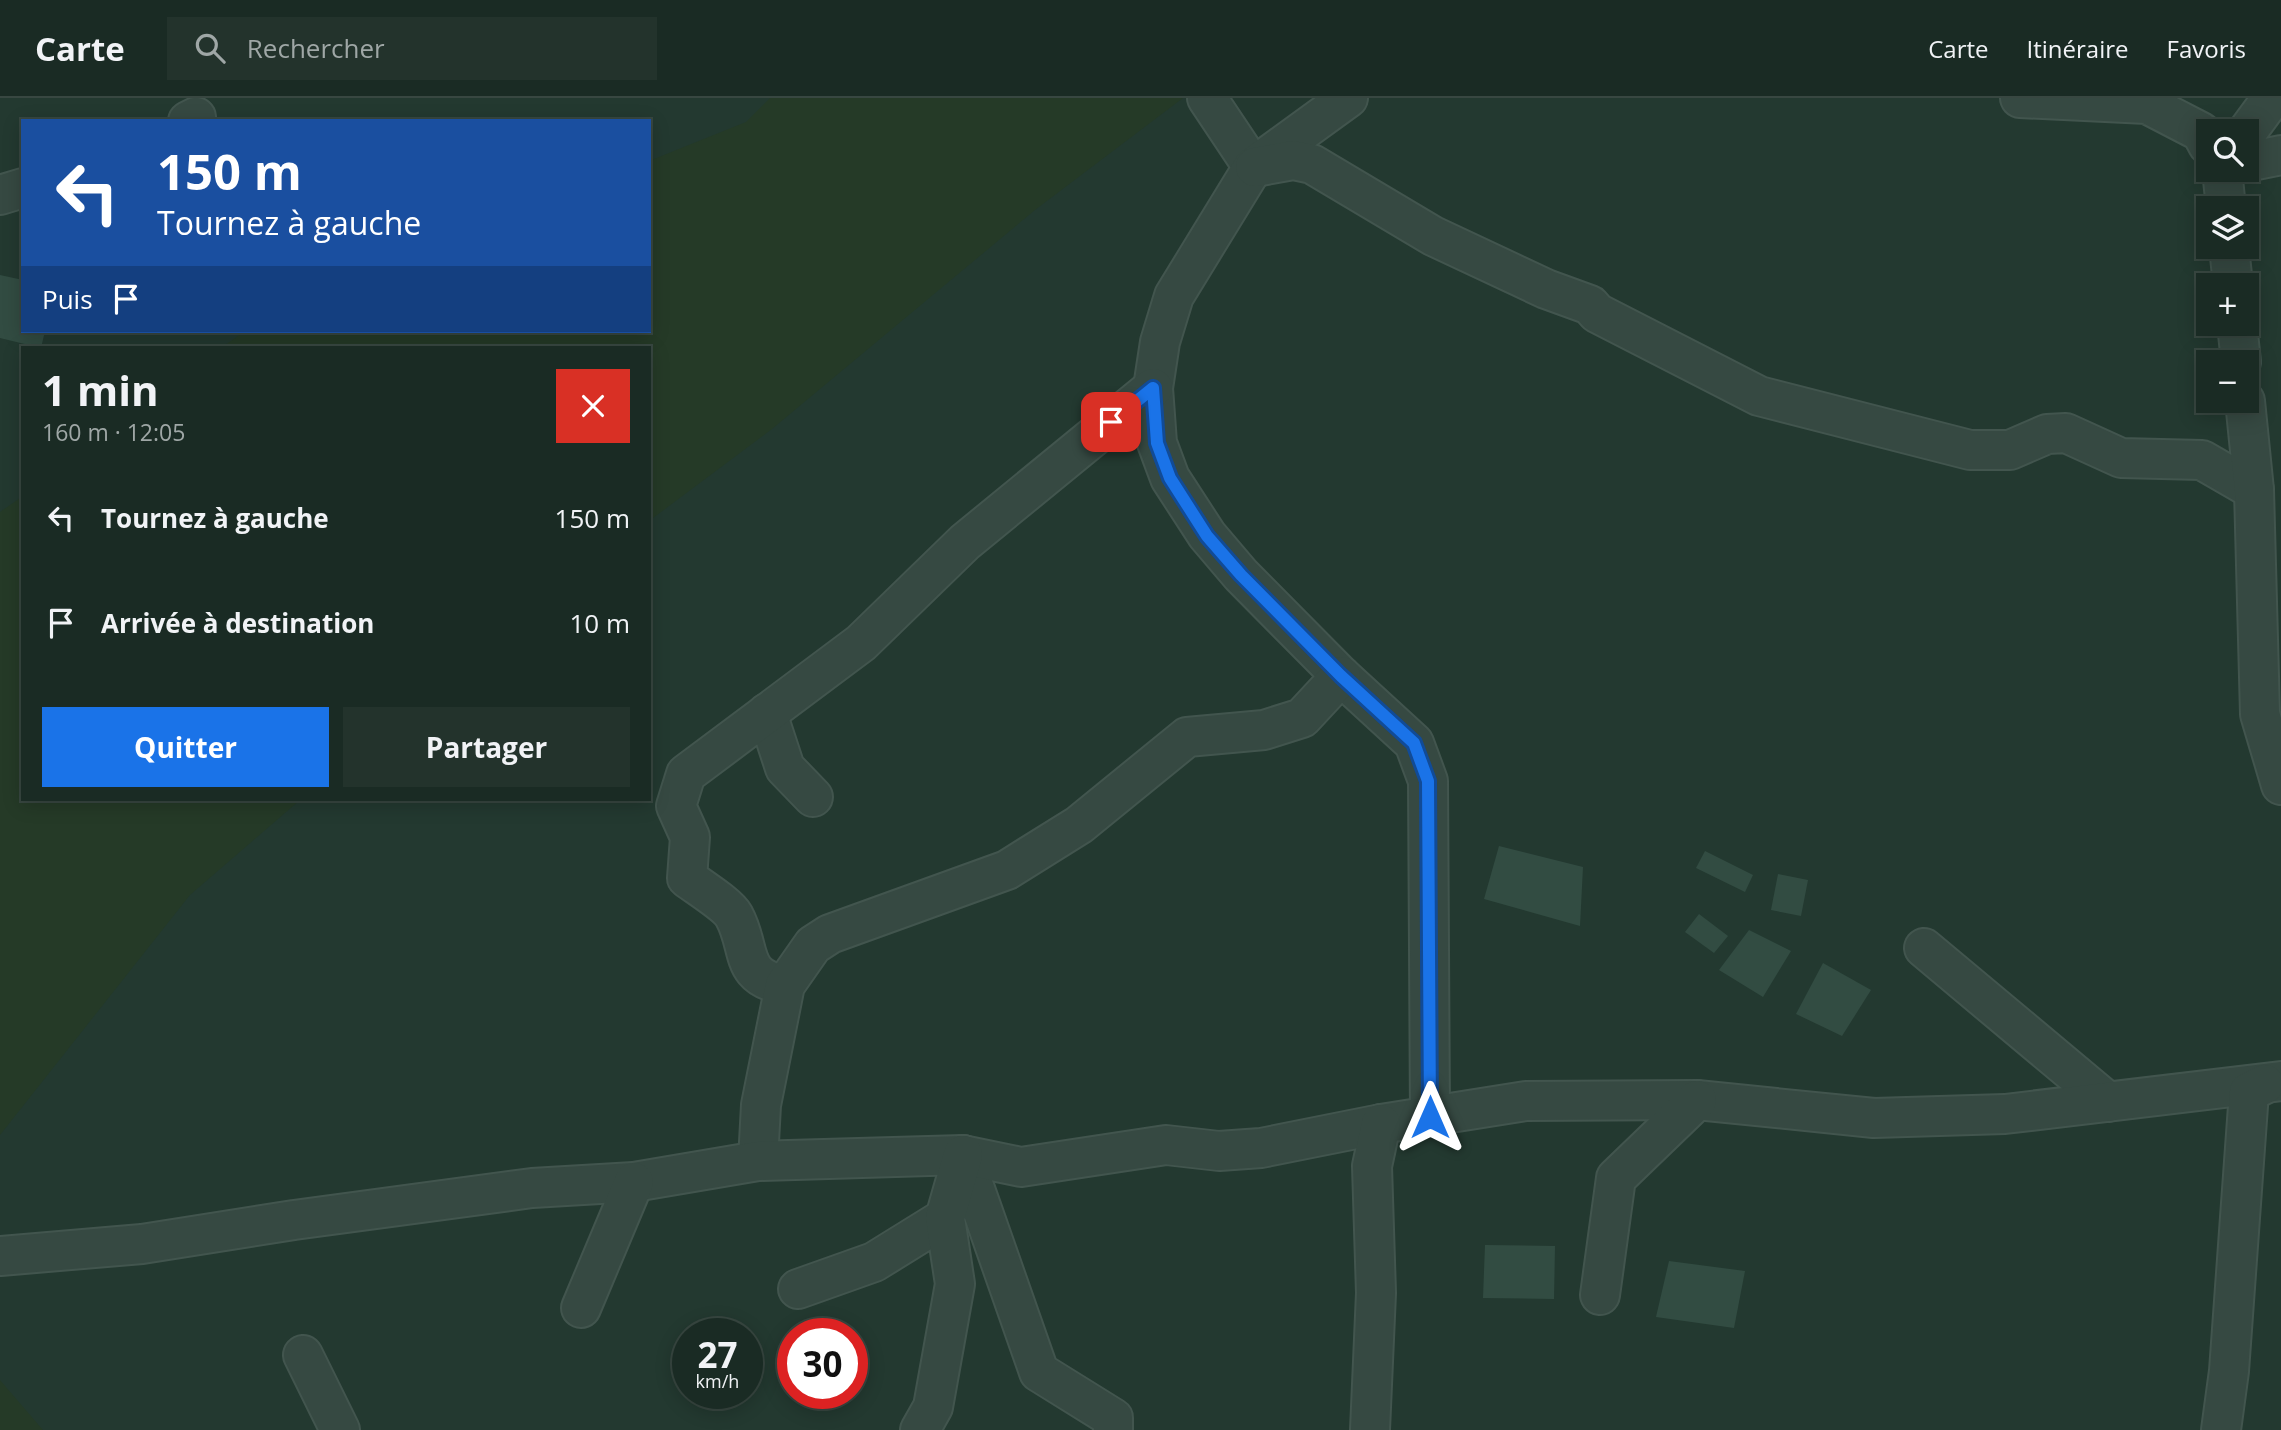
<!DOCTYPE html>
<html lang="fr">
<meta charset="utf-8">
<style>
:root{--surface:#1a2b24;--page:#23332c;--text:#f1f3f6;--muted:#9fa7a6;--line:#384741;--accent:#1a73e8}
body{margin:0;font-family:"Open Sans",sans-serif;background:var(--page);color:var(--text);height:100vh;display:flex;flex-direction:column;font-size:26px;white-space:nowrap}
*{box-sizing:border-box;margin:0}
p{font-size:23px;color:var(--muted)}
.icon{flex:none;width:38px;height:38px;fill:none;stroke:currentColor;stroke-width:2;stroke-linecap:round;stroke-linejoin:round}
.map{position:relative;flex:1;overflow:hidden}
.sheet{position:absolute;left:21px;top:248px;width:630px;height:455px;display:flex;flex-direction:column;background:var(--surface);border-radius:0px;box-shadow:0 4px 18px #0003,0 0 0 2px var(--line)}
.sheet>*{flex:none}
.banner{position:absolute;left:21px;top:21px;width:630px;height:214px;border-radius:0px;box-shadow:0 4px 18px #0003,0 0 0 2px var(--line);background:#1a4fa0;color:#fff;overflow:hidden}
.controls{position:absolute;left:2196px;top:21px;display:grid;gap:14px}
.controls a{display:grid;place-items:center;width:63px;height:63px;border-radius:0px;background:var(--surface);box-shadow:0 4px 18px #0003,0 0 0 2px var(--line);font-size:35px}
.speed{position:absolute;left:672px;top:1220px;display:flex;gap:14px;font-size:35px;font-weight:700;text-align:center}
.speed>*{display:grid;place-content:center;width:91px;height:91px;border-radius:50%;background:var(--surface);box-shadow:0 4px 18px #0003,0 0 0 2px var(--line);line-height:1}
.speed small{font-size:18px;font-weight:400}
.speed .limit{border:10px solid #d22;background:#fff;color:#111}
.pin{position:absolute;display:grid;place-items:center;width:60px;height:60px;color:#fff;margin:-30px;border-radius:14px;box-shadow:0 4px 10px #0006}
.me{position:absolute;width:77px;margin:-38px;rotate:0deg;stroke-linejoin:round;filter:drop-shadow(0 0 5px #0008)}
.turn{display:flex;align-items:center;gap:24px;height:147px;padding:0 21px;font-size:32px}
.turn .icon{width:91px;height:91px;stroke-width:2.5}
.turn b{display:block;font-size:49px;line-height:60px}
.then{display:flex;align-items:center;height:66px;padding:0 21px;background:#0003;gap:14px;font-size:26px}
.round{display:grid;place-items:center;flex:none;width:74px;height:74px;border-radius:0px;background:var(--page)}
.head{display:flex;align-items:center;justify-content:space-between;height:119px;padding:0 21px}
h1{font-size:42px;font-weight:700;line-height:52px}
.button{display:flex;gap:14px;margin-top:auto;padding:14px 21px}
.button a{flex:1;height:80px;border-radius:0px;background:var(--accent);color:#fff;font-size:28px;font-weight:700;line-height:80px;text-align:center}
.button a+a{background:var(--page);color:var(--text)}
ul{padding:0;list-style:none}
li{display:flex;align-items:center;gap:21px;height:105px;padding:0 21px}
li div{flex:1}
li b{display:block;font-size:26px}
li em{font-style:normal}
header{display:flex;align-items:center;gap:42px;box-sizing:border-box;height:98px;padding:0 35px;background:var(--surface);border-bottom:2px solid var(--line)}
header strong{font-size:33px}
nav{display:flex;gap:38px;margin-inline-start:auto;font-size:24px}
.search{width:490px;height:63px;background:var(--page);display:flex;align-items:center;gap:18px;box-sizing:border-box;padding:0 24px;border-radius:0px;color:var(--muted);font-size:26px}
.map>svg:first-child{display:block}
.green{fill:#253a27}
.building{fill:#324c42}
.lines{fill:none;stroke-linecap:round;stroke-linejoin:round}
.minor-casing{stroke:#42554e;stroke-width:42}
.minor{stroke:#364942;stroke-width:38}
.route-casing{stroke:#114b97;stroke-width:18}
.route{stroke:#1a73e8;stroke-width:12}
</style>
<header>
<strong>Carte</strong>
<div class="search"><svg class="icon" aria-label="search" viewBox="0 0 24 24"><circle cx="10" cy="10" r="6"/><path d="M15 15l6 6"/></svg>Rechercher</div>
<nav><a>Carte</a><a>Itinéraire</a><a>Favoris</a></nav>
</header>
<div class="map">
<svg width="2281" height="1332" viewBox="0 0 2281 1332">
<rect width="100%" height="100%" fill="#233930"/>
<g class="green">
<path d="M 770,0 L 1183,0 L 1035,112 L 772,331 L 649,423 L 649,250 L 221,250 L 245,233 L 649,233 L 649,63 L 746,24 Z"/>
<path d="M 23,398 L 23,702 L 300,702 L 190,797 L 0,1037 L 0,414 Z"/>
<path d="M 0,1282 L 43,1332 L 0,1332 Z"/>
</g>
<g class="building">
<path d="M 0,177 L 23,182 L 23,233 L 45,233 L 41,250 L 0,240 Z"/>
<path d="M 1499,748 L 1583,769 L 1580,828 L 1484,801 Z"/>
<path d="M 1705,753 L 1753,777 L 1745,794 L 1696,770 Z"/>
<path d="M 1778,776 L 1808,782 L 1801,818 L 1771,812 Z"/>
<path d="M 1699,816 L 1728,838 L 1714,855 L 1685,834 Z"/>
<path d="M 1749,832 L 1791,853 L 1763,899 L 1719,872 Z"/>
<path d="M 1823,865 L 1871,892 L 1842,938 L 1796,916 Z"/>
<path d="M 1485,1147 L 1555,1148 L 1554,1201 L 1483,1200 Z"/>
<path d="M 1669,1163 L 1745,1173 L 1734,1230 L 1656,1219 Z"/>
</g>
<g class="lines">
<defs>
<g id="minor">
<path d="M 1207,0 L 1253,69"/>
<path d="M 1348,0 L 1253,69 L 1174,198 L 1160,244 L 1153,290 L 1157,345 L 1170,380 L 1207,437 L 1241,477 L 1341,578 L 1414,645 L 1428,683 L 1430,1019"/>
<path d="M 2020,0 L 2147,6 L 2201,34 L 2208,47"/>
<path d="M 188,23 L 196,19"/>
<path d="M 2247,34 L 2272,0"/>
<path d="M 2247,64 L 2281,57"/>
<path d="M 1255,69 L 1293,62 L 1312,66 L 1433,138 L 1546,191 L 1590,207 L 1597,215 L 1759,298 L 1970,352 L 2010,352 L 2047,336 L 2066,335 L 2121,360 L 2202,362 L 2254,392"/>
<path d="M 2222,72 L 2226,110"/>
<path d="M 0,97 L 23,90"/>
<path d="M 2229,149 L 2233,187"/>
<path d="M 2237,226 L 2241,264"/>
<path d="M 2245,303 L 2254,392 L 2260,616 L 2281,687"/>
<path d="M 767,615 L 785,670 L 813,699"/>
<path d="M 1924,850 L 2108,1004"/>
<path d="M 785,887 C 738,879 752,851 734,818 C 728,807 699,789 687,780 L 690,739 L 676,708 L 686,676 L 861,545 L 965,444 L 1153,290"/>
<path d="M 963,1057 L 1039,1274 L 1113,1320 L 1113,1332"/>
<path d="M 758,1063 L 761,1007 L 785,887 L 813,847 L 830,836 L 1007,772 L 1079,727 L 1187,639 L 1264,632 L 1302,620 L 1341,578"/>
<path d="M 0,1158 L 142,1146 L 294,1122 L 532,1090 L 634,1084 L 758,1063 L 963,1057 L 1021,1069 L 1166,1047 L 1219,1053 L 1261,1050 L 1381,1026 L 1526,1003 L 1697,1002 L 1874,1020 L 2005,1016 L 2281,983"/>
<path d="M 798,1191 L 874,1164 L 945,1120"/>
<path d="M 1600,1197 L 1616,1080 L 1697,1002"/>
<path d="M 581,1210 L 634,1084"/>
<path d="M 303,1257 L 340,1332"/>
<path d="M 920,1332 L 933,1309 L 955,1186 L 945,1120 L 963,1057"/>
<path d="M 1370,1332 L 1376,1195 L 1372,1068 L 1381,1026"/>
<path d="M 2221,1332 L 2229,1273 L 2249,994 L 2265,986"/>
</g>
</defs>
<use href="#minor" class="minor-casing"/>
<use href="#minor" class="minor"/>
</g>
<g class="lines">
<defs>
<path id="route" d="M 1111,324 L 1153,290 L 1157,345 L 1170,380 L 1207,438 L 1241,477 L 1341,578 L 1414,645 L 1428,683 L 1430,1019"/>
</defs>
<use href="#route" class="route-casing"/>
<use href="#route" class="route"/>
</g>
</svg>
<div class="controls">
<a><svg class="icon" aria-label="search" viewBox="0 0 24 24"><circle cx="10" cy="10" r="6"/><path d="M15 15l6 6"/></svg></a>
<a><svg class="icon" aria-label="layers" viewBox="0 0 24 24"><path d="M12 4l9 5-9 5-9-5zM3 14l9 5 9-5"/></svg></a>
<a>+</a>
<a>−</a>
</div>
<div class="speed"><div>27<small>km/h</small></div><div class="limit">30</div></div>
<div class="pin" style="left:1111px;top:324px;background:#d93025"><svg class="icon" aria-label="arrive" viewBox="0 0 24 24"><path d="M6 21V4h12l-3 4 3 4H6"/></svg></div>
<svg class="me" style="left:1430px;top:1019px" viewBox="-20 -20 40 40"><path d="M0-17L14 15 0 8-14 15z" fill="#1a73e8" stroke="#fff" stroke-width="4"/></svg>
<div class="banner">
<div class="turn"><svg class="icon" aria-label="left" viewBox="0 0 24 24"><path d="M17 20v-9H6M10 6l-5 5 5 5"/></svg><div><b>150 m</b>Tournez à gauche</div></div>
<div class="then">Puis<svg class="icon" aria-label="arrive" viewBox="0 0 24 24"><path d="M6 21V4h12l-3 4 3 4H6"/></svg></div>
</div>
<section class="sheet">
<div class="head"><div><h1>1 min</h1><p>160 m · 12:05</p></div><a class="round" style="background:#d93025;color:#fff"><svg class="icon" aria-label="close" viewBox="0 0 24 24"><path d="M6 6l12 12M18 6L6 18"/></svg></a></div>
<ul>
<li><svg class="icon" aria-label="left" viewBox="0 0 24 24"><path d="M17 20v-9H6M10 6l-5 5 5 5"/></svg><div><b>Tournez à gauche</b></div><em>150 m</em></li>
<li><svg class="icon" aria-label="arrive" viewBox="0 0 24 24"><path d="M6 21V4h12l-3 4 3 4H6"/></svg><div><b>Arrivée à destination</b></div><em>10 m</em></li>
</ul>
<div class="button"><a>Quitter</a><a>Partager</a></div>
</section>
</div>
